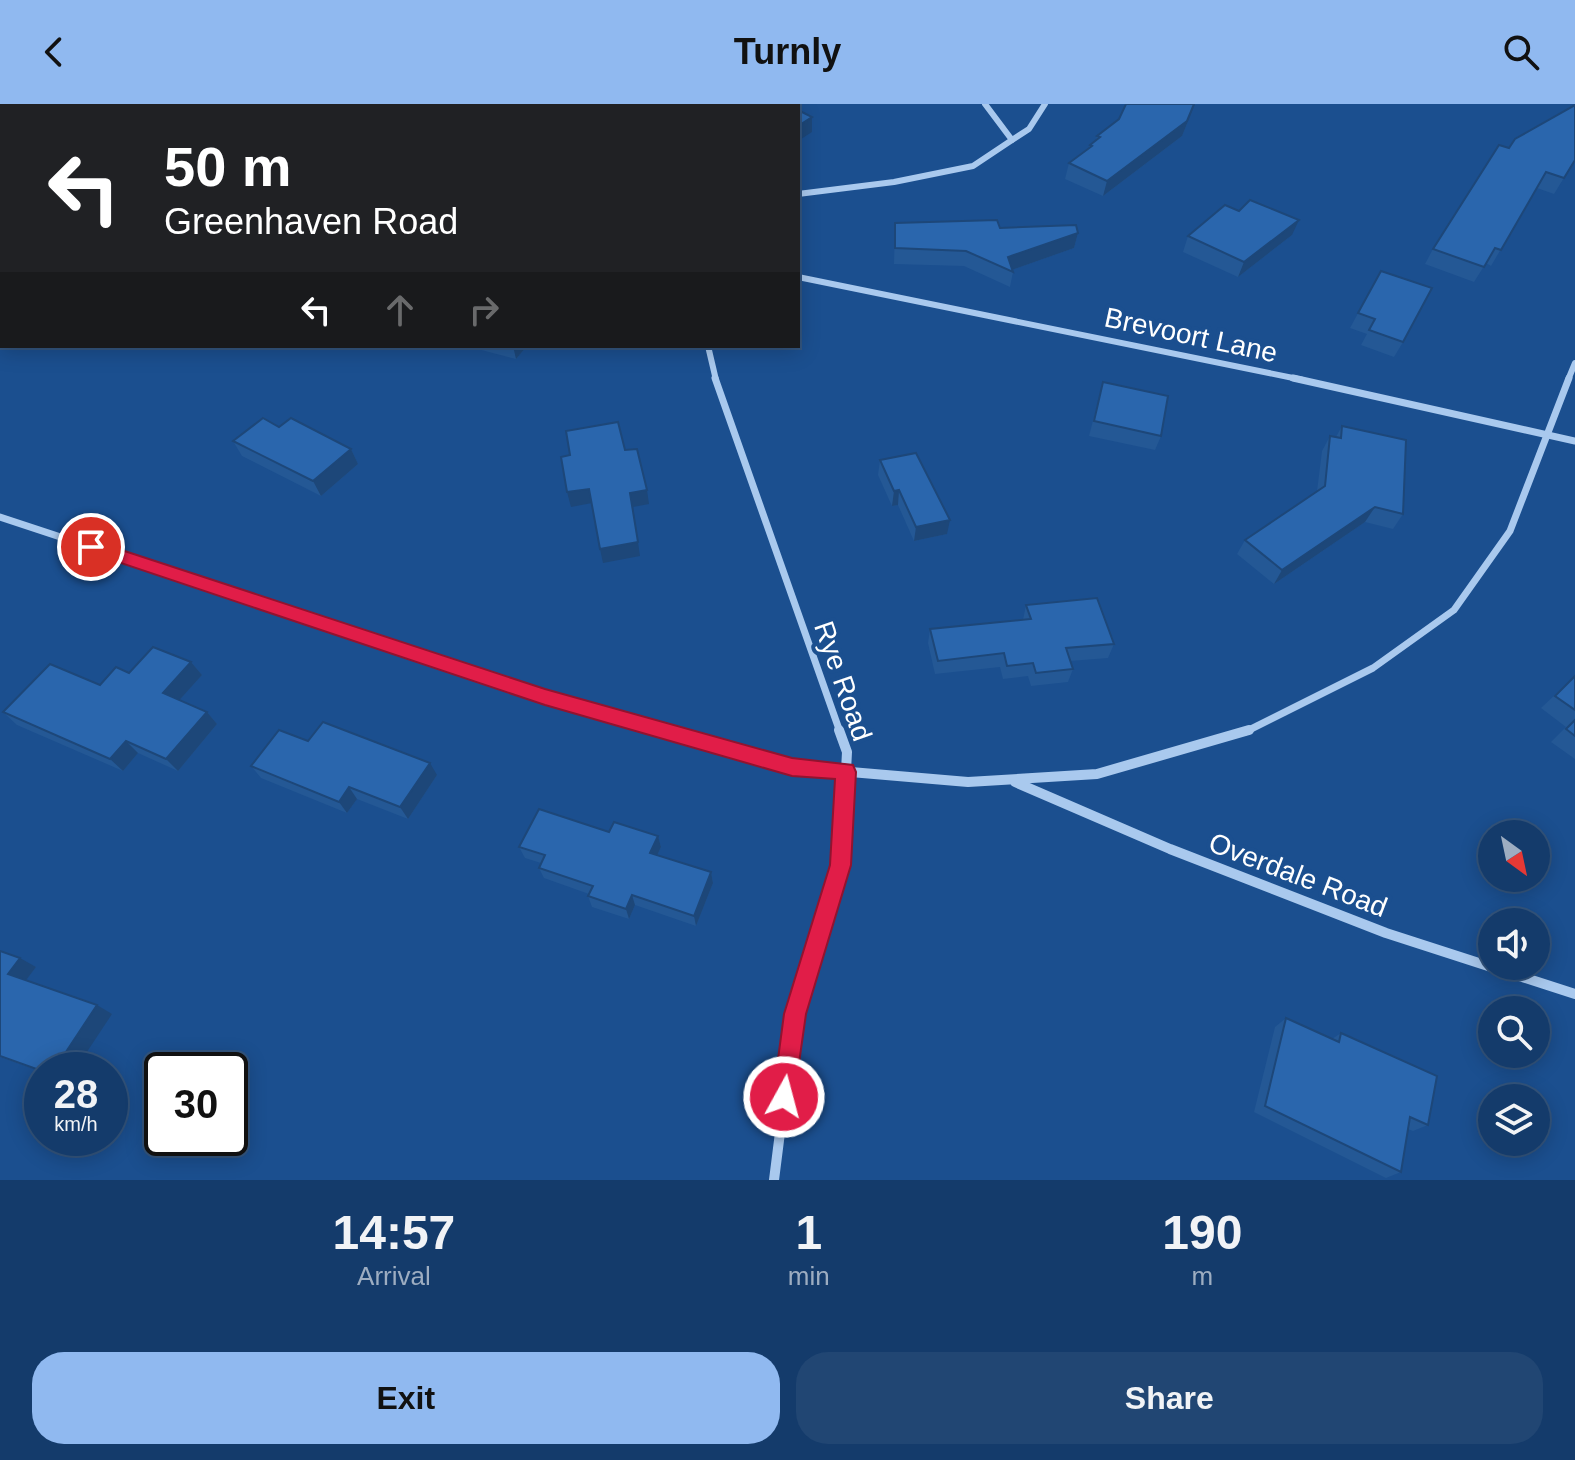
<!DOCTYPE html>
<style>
:root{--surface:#143b6b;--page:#214673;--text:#f1f3f6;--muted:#9dadc1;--line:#33557e;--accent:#90b9f0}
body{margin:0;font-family:Arial,sans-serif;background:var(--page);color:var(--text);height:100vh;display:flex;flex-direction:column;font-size:30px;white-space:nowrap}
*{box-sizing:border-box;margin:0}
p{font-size:26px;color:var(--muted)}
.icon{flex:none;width:44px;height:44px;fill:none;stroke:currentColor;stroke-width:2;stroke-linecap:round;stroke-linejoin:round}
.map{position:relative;height:1076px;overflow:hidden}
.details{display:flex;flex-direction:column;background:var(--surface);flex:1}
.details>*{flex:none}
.top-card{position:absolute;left:0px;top:0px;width:800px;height:244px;box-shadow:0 4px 20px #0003,0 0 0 2px var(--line);background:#202124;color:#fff;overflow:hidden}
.needle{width:52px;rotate:147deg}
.buttons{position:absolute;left:1478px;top:716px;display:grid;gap:16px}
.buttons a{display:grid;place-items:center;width:72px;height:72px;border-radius:50%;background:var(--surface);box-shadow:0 4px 20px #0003,0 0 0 2px var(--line);font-size:40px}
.speed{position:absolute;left:24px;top:948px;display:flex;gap:16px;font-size:40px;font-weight:700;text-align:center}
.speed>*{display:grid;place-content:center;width:104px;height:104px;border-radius:50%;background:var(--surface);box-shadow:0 4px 20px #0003,0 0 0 2px var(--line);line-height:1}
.speed small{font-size:20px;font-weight:400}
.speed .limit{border:4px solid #111;border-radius:12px;background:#fff;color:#111}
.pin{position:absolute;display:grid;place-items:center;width:68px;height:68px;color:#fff;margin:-34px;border:4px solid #fff;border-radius:50%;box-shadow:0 2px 8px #0007}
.me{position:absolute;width:88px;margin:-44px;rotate:7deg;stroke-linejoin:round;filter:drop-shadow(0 0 6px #0008)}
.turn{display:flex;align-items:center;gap:28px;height:168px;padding:0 32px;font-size:36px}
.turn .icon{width:104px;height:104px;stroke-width:2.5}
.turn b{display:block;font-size:56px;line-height:68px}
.lanes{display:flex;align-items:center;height:76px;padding:0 32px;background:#0003;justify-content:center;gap:40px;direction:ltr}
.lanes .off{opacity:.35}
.eta{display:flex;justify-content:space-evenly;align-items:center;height:136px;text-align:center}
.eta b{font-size:48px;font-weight:800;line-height:56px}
.primary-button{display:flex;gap:16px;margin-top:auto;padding:16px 32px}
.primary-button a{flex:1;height:92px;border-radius:32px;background:var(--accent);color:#111;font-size:32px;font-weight:800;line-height:92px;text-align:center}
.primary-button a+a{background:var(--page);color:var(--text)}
header{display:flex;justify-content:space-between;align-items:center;height:104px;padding:0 32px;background:var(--accent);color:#111;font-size:36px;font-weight:800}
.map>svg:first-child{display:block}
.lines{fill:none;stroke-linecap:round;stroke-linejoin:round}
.street-far2{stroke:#a9c9ee;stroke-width:6}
.street-far1{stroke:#a9c9ee;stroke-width:7}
.street{stroke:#a9c9ee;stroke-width:10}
.wall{fill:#245895}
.shaded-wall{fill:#1d4779}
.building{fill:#2a66ad;stroke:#1d4779;stroke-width:2}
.route{fill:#e11d48;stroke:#92132f;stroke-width:2}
.labels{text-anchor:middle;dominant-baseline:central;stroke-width:8;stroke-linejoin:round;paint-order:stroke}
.street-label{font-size:28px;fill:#fff;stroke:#1b4f8f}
</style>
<header><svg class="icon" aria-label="back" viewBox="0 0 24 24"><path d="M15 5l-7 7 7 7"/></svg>Turnly<svg class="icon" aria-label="search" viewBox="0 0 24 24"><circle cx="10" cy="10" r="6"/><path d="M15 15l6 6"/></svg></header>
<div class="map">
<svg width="1575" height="1076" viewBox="0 0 1575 1076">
<rect width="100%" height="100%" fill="#1b4f8f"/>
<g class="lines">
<g class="street-far2">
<path d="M 57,0 L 67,2"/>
<path d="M 985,0 L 1012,36 L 1029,25 L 1045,0"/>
<path d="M 798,90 L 894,78 L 973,62 L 1012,36"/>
<path d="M 798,173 L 1303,276"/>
<path d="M 708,242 L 716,276"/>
<path d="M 1568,276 L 1575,259"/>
</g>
<g class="street-far1">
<path d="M 715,274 L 840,628"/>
<path d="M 1293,274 L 1575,337"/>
<path d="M 0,413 L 545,593 L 668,628"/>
<path d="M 1245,628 L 1373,564 L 1454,506 L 1510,427 L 1569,274"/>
</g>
<g class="street">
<path d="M 661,626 L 792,663 L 968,678 L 1097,670 L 1249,626"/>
<path d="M 1015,678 L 1170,745 L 1386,829 L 1575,890"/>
<path d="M 774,1076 L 795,910 L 841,761 L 847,648 L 839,626"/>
</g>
</g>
<g class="wall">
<path d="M 1126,0 L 1195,0 L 1182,32 L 1103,92 L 1065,75 L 1069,59 L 1089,44 L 1090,41 L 1096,37 L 1097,32 L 1119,15 Z"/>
<path d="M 1509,44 L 1575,56 L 1554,90 L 1537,84 L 1491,162 L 1486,159 L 1474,178 L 1425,160 L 1433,145 Z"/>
<path d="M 2,78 L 2,105 L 0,104 L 0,79 Z"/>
<path d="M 895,119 L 1000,124 L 1078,129 L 1074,144 L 1012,166 L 1013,168 L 1010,183 L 964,162 L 894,160 Z"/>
<path d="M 1292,131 L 1238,173 L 1183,148 L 1188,132 Z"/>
<path d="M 1381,167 L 1403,238 L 1394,253 L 1361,241 L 1367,230 L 1350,224 Z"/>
<path d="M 466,242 L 527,242 L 516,255 Z"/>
<path d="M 1103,278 L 1161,332 L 1155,346 L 1089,332 Z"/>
<path d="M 1342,322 L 1403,410 L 1393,425 L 1365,418 L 1274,480 L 1237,450 L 1245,436 L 1317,387 L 1322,347 L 1330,332 L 1336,333 Z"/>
<path d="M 279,323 L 351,345 L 358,360 L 321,392 L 242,352 L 233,337 Z"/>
<path d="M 880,356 L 947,430 L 914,437 L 898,401 L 892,402 L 878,371 Z"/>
<path d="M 1026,501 L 1114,540 L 1108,554 L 1070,557 L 1073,565 L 1068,578 L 1031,582 L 1028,572 L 1003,575 L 1000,563 L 935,570 L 928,539 L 930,525 L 1023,516 Z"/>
<path d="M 191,558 L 202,571 L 179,596 L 207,608 L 217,620 L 178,667 L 138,649 L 123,667 L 17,621 L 3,608 L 100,581 L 129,569 Z"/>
<path d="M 1575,572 L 1575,655 L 1551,638 L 1566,623 L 1541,604 Z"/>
<path d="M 251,662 L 437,671 L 408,715 L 357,695 L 347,709 L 261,674 Z"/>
<path d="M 609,728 L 658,732 L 661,743 L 657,751 L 711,768 L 713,779 L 696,822 L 635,801 L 629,815 L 592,803 L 588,792 L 589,790 L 544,774 L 539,764 L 541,759 L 525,754 L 519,743 Z"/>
<path d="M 0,847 L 36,863 L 26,876 L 112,910 L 42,966 L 42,968 L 0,953 Z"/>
<path d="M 1286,914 L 1332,935 L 1341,929 L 1428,1021 L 1413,1027 L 1408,1025 L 1401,1068 L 1386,1074 L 1254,1008 L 1275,923 Z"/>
</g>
<g class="shaded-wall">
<path d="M 1194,0 L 1195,0 L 1182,32 L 1103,92 L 1107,77 Z"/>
<path d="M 812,13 L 812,28 L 798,37 L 798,22 Z"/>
<path d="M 1299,116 L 1292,131 L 1238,173 L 1244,158 Z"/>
<path d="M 1078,129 L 1074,144 L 1009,167 L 1008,153 Z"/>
<path d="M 513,242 L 527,242 L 516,255 Z"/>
<path d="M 351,345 L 358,360 L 321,392 L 313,377 Z"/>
<path d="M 589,385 L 592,399 L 571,403 L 567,388 Z"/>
<path d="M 647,386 L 649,400 L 633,403 L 640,452 L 603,459 L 600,445 L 630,389 Z"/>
<path d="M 899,386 L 898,401 L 892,402 L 894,387 Z"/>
<path d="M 1375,403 L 1365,418 L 1274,480 L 1282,466 Z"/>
<path d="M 950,416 L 947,430 L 914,437 L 916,423 Z"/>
<path d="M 191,558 L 202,571 L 174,602 L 163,589 Z"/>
<path d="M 207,608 L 217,620 L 178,667 L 166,655 Z"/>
<path d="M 126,637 L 138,649 L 123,667 L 110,655 Z"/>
<path d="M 430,659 L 437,671 L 408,715 L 400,703 Z"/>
<path d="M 349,683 L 357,695 L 347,709 L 339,698 Z"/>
<path d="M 658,732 L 661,743 L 653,760 L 650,749 Z"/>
<path d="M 711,768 L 713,779 L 696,822 L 694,812 Z"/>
<path d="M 632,791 L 635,801 L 629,815 L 626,805 Z"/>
<path d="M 20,854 L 36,863 L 24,879 L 8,870 Z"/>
<path d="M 97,901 L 112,910 L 75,966 L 54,966 Z"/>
</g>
<g class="building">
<path d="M 775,0 L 785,0 L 789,2 L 772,2 Z"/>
<path d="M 1126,0 L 1194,0 L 1187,17 L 1107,77 L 1069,59 L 1092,42 L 1090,41 L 1100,33 L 1097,32 L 1119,15 Z"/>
<path d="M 1575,1 L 1575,56 L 1564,74 L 1546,68 L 1501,146 L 1495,144 L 1484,163 L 1433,145 L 1499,41 L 1509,44 L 1515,35 Z"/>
<path d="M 798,6 L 812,13 L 798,22 Z"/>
<path d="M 2,78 L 2,92 L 0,92 L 0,79 Z"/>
<path d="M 1250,96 L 1299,116 L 1244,158 L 1188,132 L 1225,101 L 1239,107 Z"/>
<path d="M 997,116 L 1000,124 L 1076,121 L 1078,129 L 1008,153 L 1013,168 L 966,147 L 895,144 L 895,119 Z"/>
<path d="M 1381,167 L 1432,184 L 1403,238 L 1369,226 L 1375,215 L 1358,209 Z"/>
<path d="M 1103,278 L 1168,292 L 1161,332 L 1094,317 Z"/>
<path d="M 263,314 L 279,323 L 291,314 L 351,345 L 313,377 L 233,337 Z"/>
<path d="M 618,318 L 625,346 L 637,345 L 647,386 L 630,389 L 638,438 L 600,445 L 589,385 L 567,388 L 561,353 L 570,351 L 566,327 Z"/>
<path d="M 1342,322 L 1406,336 L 1403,410 L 1375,403 L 1282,466 L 1245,436 L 1325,382 L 1330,332 L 1341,334 Z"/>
<path d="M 916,349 L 950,416 L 916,423 L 899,386 L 894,387 L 880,356 Z"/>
<path d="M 1097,494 L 1114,540 L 1066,544 L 1073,565 L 1036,569 L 1033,559 L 1007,562 L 1004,549 L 938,557 L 930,525 L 1031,515 L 1026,501 Z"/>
<path d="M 153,543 L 191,558 L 163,589 L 207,608 L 166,655 L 126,637 L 110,655 L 3,608 L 50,560 L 100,581 L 116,563 L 129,569 Z"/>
<path d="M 1575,572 L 1575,606 L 1555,592 Z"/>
<path d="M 1575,616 L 1575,632 L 1566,625 Z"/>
<path d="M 323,618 L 430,659 L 400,703 L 349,683 L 339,698 L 251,662 L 279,626 L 308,637 Z"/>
<path d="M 539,705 L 609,728 L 614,718 L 658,732 L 650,749 L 711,768 L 694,812 L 632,791 L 626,805 L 588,792 L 593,782 L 539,764 L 545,751 L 519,743 Z"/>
<path d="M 0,847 L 20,854 L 8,870 L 97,901 L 54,966 L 42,966 L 42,967 L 0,952 Z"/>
<path d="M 1286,914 L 1339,938 L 1341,929 L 1437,972 L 1428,1021 L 1410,1013 L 1401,1068 L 1265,1002 Z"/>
</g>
<path class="route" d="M 91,436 L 545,585 L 792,654 L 853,661 L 856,668 L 851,761 L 806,910 L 793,1001 L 784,1005 L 776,1001 L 773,993 L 784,910 L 830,761 L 835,675 L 792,672 L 545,601 L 85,447 L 82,443 L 85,438 Z"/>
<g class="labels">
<g class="street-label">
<text transform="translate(1191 231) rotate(12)">Brevoort Lane</text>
<text transform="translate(843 577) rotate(71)">Rye Road</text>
<text transform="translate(1298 771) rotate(21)">Overdale Road</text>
</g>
</g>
</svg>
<div class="buttons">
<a><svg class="needle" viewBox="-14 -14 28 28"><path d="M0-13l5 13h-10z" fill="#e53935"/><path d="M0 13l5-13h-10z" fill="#9dadc1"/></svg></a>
<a><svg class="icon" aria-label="sound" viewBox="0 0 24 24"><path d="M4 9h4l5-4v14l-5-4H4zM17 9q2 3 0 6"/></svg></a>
<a><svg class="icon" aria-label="search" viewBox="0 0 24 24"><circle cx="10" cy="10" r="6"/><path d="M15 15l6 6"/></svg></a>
<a><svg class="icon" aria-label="layers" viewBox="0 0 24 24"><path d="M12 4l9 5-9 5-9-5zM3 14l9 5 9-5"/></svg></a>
</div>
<div class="speed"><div>28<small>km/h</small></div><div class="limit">30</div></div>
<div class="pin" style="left:91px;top:443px;background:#d93025"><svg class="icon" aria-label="arrive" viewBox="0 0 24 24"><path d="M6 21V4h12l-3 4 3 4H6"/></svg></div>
<svg class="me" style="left:784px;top:993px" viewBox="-20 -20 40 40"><circle r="17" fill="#e11d48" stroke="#fff" stroke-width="3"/><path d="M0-11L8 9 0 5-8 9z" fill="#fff"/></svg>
<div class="top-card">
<div class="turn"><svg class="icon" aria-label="left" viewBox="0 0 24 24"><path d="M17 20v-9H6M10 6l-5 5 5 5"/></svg><div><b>50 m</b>Greenhaven Road</div></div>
<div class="lanes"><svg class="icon" aria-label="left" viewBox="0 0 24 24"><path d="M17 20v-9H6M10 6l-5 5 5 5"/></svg><svg class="icon off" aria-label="ahead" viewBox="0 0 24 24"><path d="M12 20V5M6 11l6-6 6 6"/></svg><svg class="icon off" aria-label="right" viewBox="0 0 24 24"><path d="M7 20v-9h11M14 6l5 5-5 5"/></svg></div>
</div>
</div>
<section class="details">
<div class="eta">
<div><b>14:57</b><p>Arrival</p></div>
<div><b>1</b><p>min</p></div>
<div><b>190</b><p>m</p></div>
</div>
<div class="primary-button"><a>Exit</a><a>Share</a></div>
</section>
